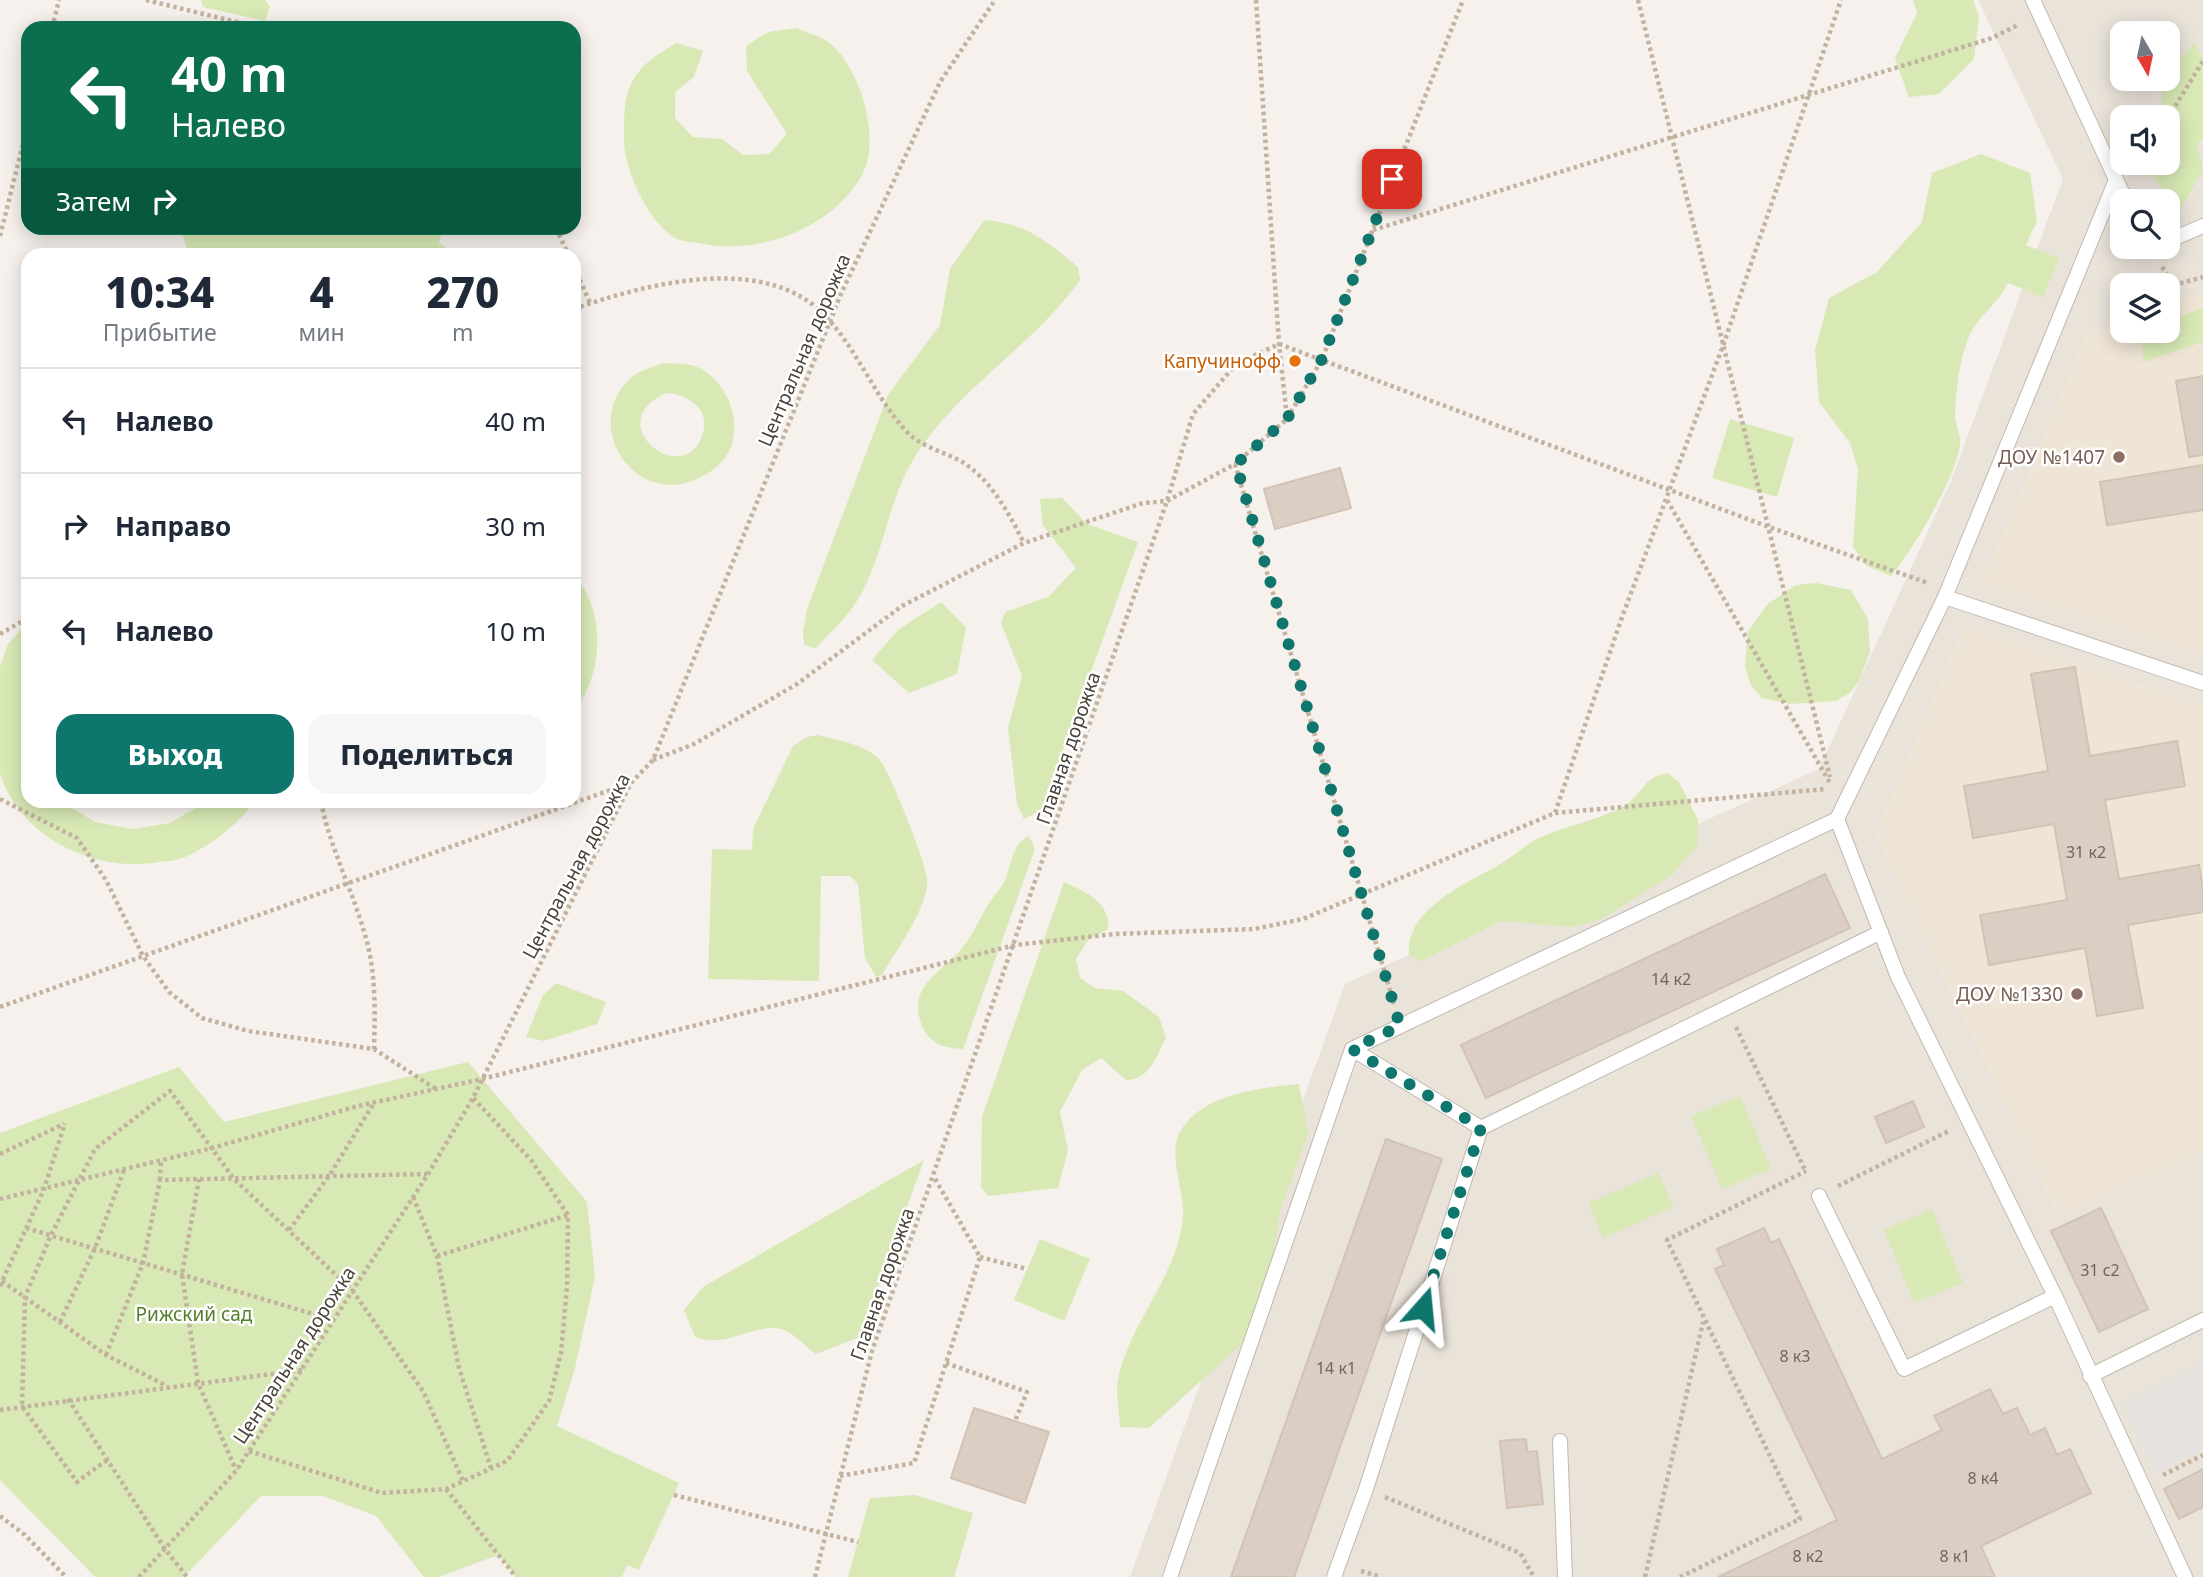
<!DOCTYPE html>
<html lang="ru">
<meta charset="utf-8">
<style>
:root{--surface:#fff;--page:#f6f6f7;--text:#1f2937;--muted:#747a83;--line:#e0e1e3;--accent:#0f766e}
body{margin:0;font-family:"Noto Sans",sans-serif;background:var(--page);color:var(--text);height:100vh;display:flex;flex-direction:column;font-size:26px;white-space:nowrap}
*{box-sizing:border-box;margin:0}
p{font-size:23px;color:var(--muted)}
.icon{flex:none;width:38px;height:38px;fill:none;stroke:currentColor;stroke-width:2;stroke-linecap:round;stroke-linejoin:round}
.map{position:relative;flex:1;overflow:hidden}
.sheet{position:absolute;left:21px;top:248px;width:560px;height:560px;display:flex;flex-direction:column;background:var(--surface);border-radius:21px;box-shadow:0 4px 18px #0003}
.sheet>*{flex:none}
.banner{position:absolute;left:21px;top:21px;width:560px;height:214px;border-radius:21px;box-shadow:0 4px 18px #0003;background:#0b6e4f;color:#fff;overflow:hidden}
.needle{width:46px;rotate:171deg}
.controls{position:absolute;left:2110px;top:21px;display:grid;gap:14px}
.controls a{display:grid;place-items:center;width:70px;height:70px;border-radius:14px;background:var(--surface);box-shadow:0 4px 18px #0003;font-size:35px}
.pin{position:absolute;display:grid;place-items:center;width:60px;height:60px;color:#fff;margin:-30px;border-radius:14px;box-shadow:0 4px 10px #0006}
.me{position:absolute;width:77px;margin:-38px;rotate:18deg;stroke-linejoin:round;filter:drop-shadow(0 0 5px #0008)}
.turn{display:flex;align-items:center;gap:24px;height:147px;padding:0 35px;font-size:32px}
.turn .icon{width:91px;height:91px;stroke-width:2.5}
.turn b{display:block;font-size:49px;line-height:60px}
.then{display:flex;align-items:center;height:66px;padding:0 35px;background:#0003;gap:14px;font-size:26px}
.eta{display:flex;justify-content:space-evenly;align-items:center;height:119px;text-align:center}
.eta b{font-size:42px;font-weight:800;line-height:49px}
.cta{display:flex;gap:14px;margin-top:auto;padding:14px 35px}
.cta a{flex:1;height:80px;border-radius:21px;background:var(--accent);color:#fff;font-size:28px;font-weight:800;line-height:80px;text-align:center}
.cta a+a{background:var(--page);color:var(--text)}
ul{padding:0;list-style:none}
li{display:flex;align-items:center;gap:21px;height:105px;padding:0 35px;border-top:2px solid var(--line)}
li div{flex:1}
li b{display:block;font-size:26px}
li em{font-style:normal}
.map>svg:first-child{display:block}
.residential{fill:#eae3da;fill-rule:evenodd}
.education{fill:#efe5d6}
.green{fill:#d8e9b5;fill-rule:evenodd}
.parking{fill:#e5e2e0}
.building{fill:#dbcfc4;stroke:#d2c3b4;stroke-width:2}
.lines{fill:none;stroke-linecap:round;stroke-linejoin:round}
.service-casing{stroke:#c2b8ae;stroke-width:16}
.path{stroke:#c3b29f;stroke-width:4.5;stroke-dasharray:3.5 3.5;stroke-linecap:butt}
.service{stroke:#fff;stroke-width:14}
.route{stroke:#0f766e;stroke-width:12;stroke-dasharray:0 21.6}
.food-dot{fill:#e8710a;stroke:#fff;stroke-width:2.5}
.education-dot{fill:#8d6e63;stroke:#fff;stroke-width:2.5}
.labels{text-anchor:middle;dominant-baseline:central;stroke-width:5;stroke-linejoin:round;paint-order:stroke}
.number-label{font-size:16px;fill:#6e655c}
.street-label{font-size:19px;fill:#4a4239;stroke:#fff}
.food-label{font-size:19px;fill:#c56008;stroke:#fff;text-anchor:end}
.education-label{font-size:19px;fill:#785e54;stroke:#fff;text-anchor:end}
.park-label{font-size:19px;fill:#547e2b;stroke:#fff}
</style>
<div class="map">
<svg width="2203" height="1577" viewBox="0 0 2203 1577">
<rect width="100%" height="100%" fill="#f6f1ec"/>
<path class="residential" d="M 1978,0 L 2203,0 L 2203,1577 L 1130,1577 L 1345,984 L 1819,769 L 1951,481 L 2063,179 ZM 2123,33 L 2168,33 L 2168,79 L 2123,79 ZM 2123,117 L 2168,117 L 2168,163 L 2123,163 ZM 2123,201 L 2168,201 L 2168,247 L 2123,247 ZM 2123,285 L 2168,285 L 2168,331 L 2123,331 Z"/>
<g class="education">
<path d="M 2203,292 L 2203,655 L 1982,583 L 2087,332 L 2123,319 L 2123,331 L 2168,331 L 2168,304 Z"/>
<path d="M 1964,625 L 2203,705 L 2203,1152 L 2059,1217 L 1875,835 Z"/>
</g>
<g class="green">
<path d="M 201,0 L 265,0 L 270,7 L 265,21 L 203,7 Z"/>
<path d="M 1913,0 L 1973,0 L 1979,16 L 1974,59 L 1939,94 L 1909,97 L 1895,58 L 1917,13 Z"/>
<path d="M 796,28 C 805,32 816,35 825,40 C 844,50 861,87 865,106 C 870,128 873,152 863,173 C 835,227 761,255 704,244 C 695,242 681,242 673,237 C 647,219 625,171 624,141 C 623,88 629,69 677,43 L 703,51 L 694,77 L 675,92 L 675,118 L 693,137 L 722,139 L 743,155 L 769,154 L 787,134 L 747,71 L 746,46 L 768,32 Z"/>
<path d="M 2194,43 L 2203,58 L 2203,139 L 2197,143 L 2203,170 L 2180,210 L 2154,178 L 2150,163 L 2168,163 L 2168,117 L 2146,117 L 2160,111 L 2164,79 L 2168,79 L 2168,74 Z"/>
<path d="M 1981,154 L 2030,173 L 2037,221 L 2026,245 L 2059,258 L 2043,297 L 2008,283 C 1999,302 1979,316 1970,334 C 1960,356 1956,389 1955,413 C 1955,424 1961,434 1960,445 C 1956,478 1912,551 1891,576 L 1867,566 L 1853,547 L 1858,469 L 1850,443 L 1819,402 L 1815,350 L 1829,298 L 1877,272 L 1922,222 L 1932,173 Z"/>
<path d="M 984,220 C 1026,223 1048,242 1078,267 L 1080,280 C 1031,349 951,392 909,467 C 888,506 883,553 862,592 C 851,614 832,631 815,649 L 804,644 L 803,632 L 807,609 L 888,395 L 940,325 L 950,269 Z"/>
<path d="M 180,228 L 443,228 L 439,243 L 457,255 L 189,255 Z"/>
<path d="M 2203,307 L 2203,342 L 2144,362 L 2141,334 L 2149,331 L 2168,331 L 2168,322 Z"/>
<path d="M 663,363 C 672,364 686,363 695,366 C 725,378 742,417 731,447 C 725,462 711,473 697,479 C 632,508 579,421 633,376 C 641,370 654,367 663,363 ZM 667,393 C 689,395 712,410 702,436 C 683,490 598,422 667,393 Z"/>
<path d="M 1730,419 L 1794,438 L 1777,497 L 1712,478 Z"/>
<path d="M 1062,498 L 1087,524 L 1138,542 L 1041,810 L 1024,819 L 1017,804 L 1008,728 L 1022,676 L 1001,623 L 1005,612 L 1048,597 L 1076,568 L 1043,525 L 1040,499 Z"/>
<path d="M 574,575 C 606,610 604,675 574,711 Z"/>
<path d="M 1816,583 L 1851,590 L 1868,619 L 1870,652 L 1859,681 L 1850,693 L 1836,701 L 1791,704 L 1762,698 L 1751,685 L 1745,667 L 1748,631 L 1768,604 L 1796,585 Z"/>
<path d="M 941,602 L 966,627 L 957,674 L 909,693 L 872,660 L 898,630 Z"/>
<path d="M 28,622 L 28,802 L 62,802 L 95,822 L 132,829 L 170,823 L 206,802 L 255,802 C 232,828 217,842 185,857 C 177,861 167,861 159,862 C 95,873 22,839 0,774 L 0,666 L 8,644 Z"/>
<path d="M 818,735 C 837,740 863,744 878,758 C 888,766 926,863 927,878 C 930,905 895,952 882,975 L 876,977 L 865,958 L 858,884 L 850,876 L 821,876 L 819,981 L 708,979 L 712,849 L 752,850 L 753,829 L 793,746 L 807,737 Z"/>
<path d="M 1668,773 L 1679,782 L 1698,820 L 1697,846 L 1671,876 L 1601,919 L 1573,927 L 1501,921 L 1421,961 L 1409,955 C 1405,908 1468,883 1502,863 C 1514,856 1525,845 1537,839 C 1564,826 1596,821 1623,807 C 1642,796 1642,777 1668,773 Z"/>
<path d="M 1029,836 L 1035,849 L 963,1049 C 945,1048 931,1045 923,1028 C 903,982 948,972 968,940 C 980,922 984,907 999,890 C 1013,874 1007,847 1029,836 Z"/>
<path d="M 1064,882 C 1084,891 1111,902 1108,929 L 1088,940 L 1076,959 L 1080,978 L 1095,988 L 1123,991 L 1159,1017 L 1166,1038 C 1156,1056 1150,1080 1126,1080 L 1101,1058 L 1082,1070 L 1060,1112 L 1068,1150 L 1058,1188 L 988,1196 L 981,1187 L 982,1117 Z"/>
<path d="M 556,983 L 606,1002 L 597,1024 L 544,1041 L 526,1037 L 543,995 Z"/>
<path d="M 468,1062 L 587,1202 L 595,1276 L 575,1368 L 557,1426 L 679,1483 L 639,1570 L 627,1565 L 622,1577 L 516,1577 L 498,1555 L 439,1577 L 424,1577 L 376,1516 L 323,1496 L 261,1496 L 184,1577 L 95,1577 L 0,1480 L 0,1133 L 179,1067 L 224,1122 Z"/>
<path d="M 1299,1084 L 1308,1133 L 1280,1211 L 1274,1252 L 1277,1272 L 1267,1312 L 1243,1343 L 1149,1428 L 1120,1427 C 1120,1413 1115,1394 1118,1379 C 1130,1322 1178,1275 1183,1217 C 1185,1192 1167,1155 1180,1132 C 1201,1094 1260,1088 1299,1084 Z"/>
<path d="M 1740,1096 L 1771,1169 L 1722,1189 L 1691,1116 Z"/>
<path d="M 924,1160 L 860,1337 L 816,1354 C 805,1347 794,1332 781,1329 C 754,1323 726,1349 695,1337 L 684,1310 L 703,1287 Z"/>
<path d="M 1658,1173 L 1674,1207 L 1603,1238 L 1588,1203 Z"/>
<path d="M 1932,1209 L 1963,1283 L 1914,1303 L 1884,1230 Z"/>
<path d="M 1040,1239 L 1090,1259 L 1064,1321 L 1014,1300 Z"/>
<path d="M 915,1495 L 973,1513 L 954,1577 L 848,1577 L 870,1498 Z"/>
</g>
<path class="parking" d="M 2203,1363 L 2203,1448 L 2156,1471 L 2123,1403 Z"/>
<g class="building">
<path d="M 2203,376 L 2203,455 L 2189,457 L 2176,381 Z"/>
<path d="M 2203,465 L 2203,510 L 2107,525 L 2100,482 Z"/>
<path d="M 1340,468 L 1351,508 L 1275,529 L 1264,489 Z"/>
<path d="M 2075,667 L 2090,756 L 2177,741 L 2185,786 L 2105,800 L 2119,879 L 2199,865 L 2203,889 L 2203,912 L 2128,925 L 2143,1008 L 2097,1016 L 2085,948 L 1989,965 L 1980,915 L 2067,900 L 2054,824 L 1973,838 L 1964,786 L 2048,771 L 2031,674 Z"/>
<path d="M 1825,874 L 1850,928 L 1486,1098 L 1461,1045 Z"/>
<path d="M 1913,1101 L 1924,1127 L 1886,1143 L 1875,1117 Z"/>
<path d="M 1386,1139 L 1442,1159 L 1294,1577 L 1231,1577 Z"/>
<path d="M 2101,1208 L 2148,1309 L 2099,1332 L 2051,1231 Z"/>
<path d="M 1764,1228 L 1771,1243 L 1779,1239 L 1882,1459 L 1942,1430 L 1934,1416 L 1990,1389 L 2003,1414 L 2017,1408 L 2030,1435 L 2045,1428 L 2057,1455 L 2070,1449 L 2091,1493 L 1981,1546 L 1995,1577 L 1718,1577 L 1837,1520 L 1715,1269 L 1724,1265 L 1717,1249 Z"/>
<path d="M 974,1408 L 1049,1432 L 1025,1503 L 951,1478 Z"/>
<path d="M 1526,1439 L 1527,1452 L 1537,1451 L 1543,1504 L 1507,1508 L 1500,1441 Z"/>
<path d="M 2203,1469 L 2203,1507 L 2179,1519 L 2164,1489 Z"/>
</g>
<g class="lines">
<defs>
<g id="service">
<path d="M 2033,0 L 2126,201"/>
<path d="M 2168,241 L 2203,226"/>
<path d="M 2148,247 L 2155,247"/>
<path d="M 1945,597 L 2203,683"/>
<path d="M 1837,819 L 1898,977 L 2055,1296 L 2185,1577"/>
<path d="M 1352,1049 L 1481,1128"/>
<path d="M 1819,1196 L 1904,1369 L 2055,1296"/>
<path d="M 2090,1376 L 2203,1320"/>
<path d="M 1560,1441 L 1565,1577"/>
<path d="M 1170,1577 L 1352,1049 L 1837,819 L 1945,597 L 2116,180"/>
<path d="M 1334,1577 L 1366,1489 L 1481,1128 L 1881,932"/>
</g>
</defs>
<use href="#service" class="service-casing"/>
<g class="path">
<path d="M 146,0 L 245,24 L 342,24 L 352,28"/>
<path d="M 1256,0 L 1279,344 L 1287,418"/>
<path d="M 1638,0 L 1830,777"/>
<path d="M 52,28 L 59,0"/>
<path d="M 2168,118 L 2203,61"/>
<path d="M 556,228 L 569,256"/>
<path d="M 1373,230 L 1992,38 L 2018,25"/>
<path d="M 0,236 L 28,124"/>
<path d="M 574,267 L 590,303"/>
<path d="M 2162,267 L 2174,285 L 2203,277"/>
<path d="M 574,309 C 648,283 770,251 829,320 C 860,355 876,399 908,433 C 923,448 946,452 964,463 C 993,483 1008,512 1024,543"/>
<path d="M 1235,464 L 1394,1004"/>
<path d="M 1667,500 L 1830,783"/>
<path d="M 0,634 L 28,618"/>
<path d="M 653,760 L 694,744 L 797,684 L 902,606 L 1024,543 L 1143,503 L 1167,501 L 1235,464 L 1287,419 L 1322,359 L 1463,0"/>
<path d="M 0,799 L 77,838 L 106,880 L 143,956 L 169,992 L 202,1018 L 248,1031 L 374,1049 L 436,1089"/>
<path d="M 321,802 C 331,852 356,897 368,946 C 376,980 375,1014 374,1049"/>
<path d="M 1555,813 L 1826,789"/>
<path d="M 0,1007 L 630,783"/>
<path d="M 1736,1027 L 1805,1170"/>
<path d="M 0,1154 L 64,1124"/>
<path d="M 199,1179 L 182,1274 L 198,1383 L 236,1470"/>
<path d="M 160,1180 L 161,1160"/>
<path d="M 1838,1186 L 1949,1131"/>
<path d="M 413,1197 L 437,1256 L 459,1368 L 491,1468"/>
<path d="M 0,1199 L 212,1148 L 358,1106 L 482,1079 L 1015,945 L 1115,934 L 1254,929 L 1303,919 L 1555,813 L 1621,620 L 1724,343 L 1841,0"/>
<path d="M 26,1228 L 333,1320"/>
<path d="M 289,1230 L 329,1176 L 374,1103"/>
<path d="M 437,1256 L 568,1215"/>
<path d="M 980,1257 L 1027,1269"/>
<path d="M 2,1281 L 106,1355 L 167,1386"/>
<path d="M 0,1286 L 44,1189 L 65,1123"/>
<path d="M 60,1322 L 95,1248 L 124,1170"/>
<path d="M 106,1355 L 143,1263 L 160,1180 L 427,1174"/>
<path d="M 946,1363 L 1027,1392 L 1015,1421"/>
<path d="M 68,1399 L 165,1549 L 187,1577"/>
<path d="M 0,1410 L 302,1370"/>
<path d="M 249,1451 L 382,1493 L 446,1489 L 507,1461 L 549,1401 L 561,1353 L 567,1287 L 568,1215 L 531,1160 L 473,1098"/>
<path d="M 107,1460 L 77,1482 L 22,1406 L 25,1297 L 51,1235 L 95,1149 L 170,1091 L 234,1179 L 352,1290 L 423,1391 L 463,1481"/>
<path d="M 2163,1475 L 2203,1455"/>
<path d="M 840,1476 L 914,1463 L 980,1257 L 934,1177"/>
<path d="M 446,1489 L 516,1577"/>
<path d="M 674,1495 L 858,1542"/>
<path d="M 1385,1497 L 1520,1553 L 1534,1577"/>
<path d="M 0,1516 L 25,1535 L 66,1577"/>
<path d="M 1361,1571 L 1381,1577"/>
<path d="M 139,1577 L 236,1471 L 428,1174 L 473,1098 L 631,783 L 653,760 L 841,294 L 940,82 L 995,0"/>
<path d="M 815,1577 L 872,1351 L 1167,501 L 1193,414 L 1236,364 L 1279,344 L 1769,527 L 1928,583"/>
<path d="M 1645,1577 L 1703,1322"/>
<path d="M 1680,1577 L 1800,1519 L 1667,1240 L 1806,1171"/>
</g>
<use href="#service" class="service"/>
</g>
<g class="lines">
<path class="route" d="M 1392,179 L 1322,359 L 1287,419 L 1236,464 L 1400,1026 L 1352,1049 L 1481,1128 L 1423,1308"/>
</g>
<circle class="food-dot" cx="1295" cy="361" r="7"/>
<g class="education-dot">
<circle cx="2119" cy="457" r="7"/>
<circle cx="2077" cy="994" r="7"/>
</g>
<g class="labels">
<g class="number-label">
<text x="2086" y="852">31 к2</text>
<text x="1671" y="979">14 к2</text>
<text x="2100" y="1270">31 с2</text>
<text x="1795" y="1356">8 к3</text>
<text x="1336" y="1368">14 к1</text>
<text x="1983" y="1478">8 к4</text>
<text x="1808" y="1556">8 к2</text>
<text x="1955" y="1556">8 к1</text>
</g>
<g class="street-label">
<text transform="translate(804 350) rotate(-67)">Центральная дорожка</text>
<text transform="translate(1068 748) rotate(-71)">Главная дорожка</text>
<text transform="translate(576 866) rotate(-62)">Центральная дорожка</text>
<text transform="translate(882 1284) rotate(-71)">Главная дорожка</text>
<text transform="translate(294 1355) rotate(-57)">Центральная дорожка</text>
</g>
<g class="food-label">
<text x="1281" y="361">Капучинофф</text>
</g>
<g class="education-label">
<text x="2105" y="457">ДОУ №1407</text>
<text x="2063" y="994">ДОУ №1330</text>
</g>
<g class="park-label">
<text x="194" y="1314">Рижский сад</text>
</g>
</g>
</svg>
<div class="controls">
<a><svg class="needle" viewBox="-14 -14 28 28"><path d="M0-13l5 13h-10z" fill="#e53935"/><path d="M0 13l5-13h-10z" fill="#747a83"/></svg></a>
<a><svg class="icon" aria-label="sound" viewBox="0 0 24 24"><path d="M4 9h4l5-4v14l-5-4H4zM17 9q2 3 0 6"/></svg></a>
<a><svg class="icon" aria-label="search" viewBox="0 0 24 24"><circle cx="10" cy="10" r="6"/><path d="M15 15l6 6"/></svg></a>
<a><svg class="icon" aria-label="layers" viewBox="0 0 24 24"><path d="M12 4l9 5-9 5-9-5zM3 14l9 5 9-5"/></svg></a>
</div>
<div class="pin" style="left:1392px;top:179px;background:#d93025"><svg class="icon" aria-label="arrive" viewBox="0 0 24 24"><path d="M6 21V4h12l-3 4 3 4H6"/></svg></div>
<svg class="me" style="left:1423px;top:1308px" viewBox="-20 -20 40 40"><path d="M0-17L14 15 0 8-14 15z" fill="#0f766e" stroke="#fff" stroke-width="4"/></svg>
<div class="banner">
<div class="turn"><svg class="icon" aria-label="left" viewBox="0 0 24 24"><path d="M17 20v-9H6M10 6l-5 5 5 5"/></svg><div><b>40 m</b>Налево</div></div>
<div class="then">Затем<svg class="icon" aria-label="right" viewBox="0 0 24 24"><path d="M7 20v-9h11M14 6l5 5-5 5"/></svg></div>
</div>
<section class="sheet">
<div class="eta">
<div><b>10:34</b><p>Прибытие</p></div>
<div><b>4</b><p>мин</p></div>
<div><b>270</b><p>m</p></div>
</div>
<ul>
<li><svg class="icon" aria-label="left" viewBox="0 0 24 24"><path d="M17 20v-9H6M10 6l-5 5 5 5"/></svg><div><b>Налево</b></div><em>40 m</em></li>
<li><svg class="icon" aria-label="right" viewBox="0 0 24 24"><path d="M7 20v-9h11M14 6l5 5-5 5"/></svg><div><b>Направо</b></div><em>30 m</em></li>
<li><svg class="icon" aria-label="left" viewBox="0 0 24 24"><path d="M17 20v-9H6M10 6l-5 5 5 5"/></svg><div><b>Налево</b></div><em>10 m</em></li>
</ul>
<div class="cta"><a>Выход</a><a>Поделиться</a></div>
</section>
</div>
